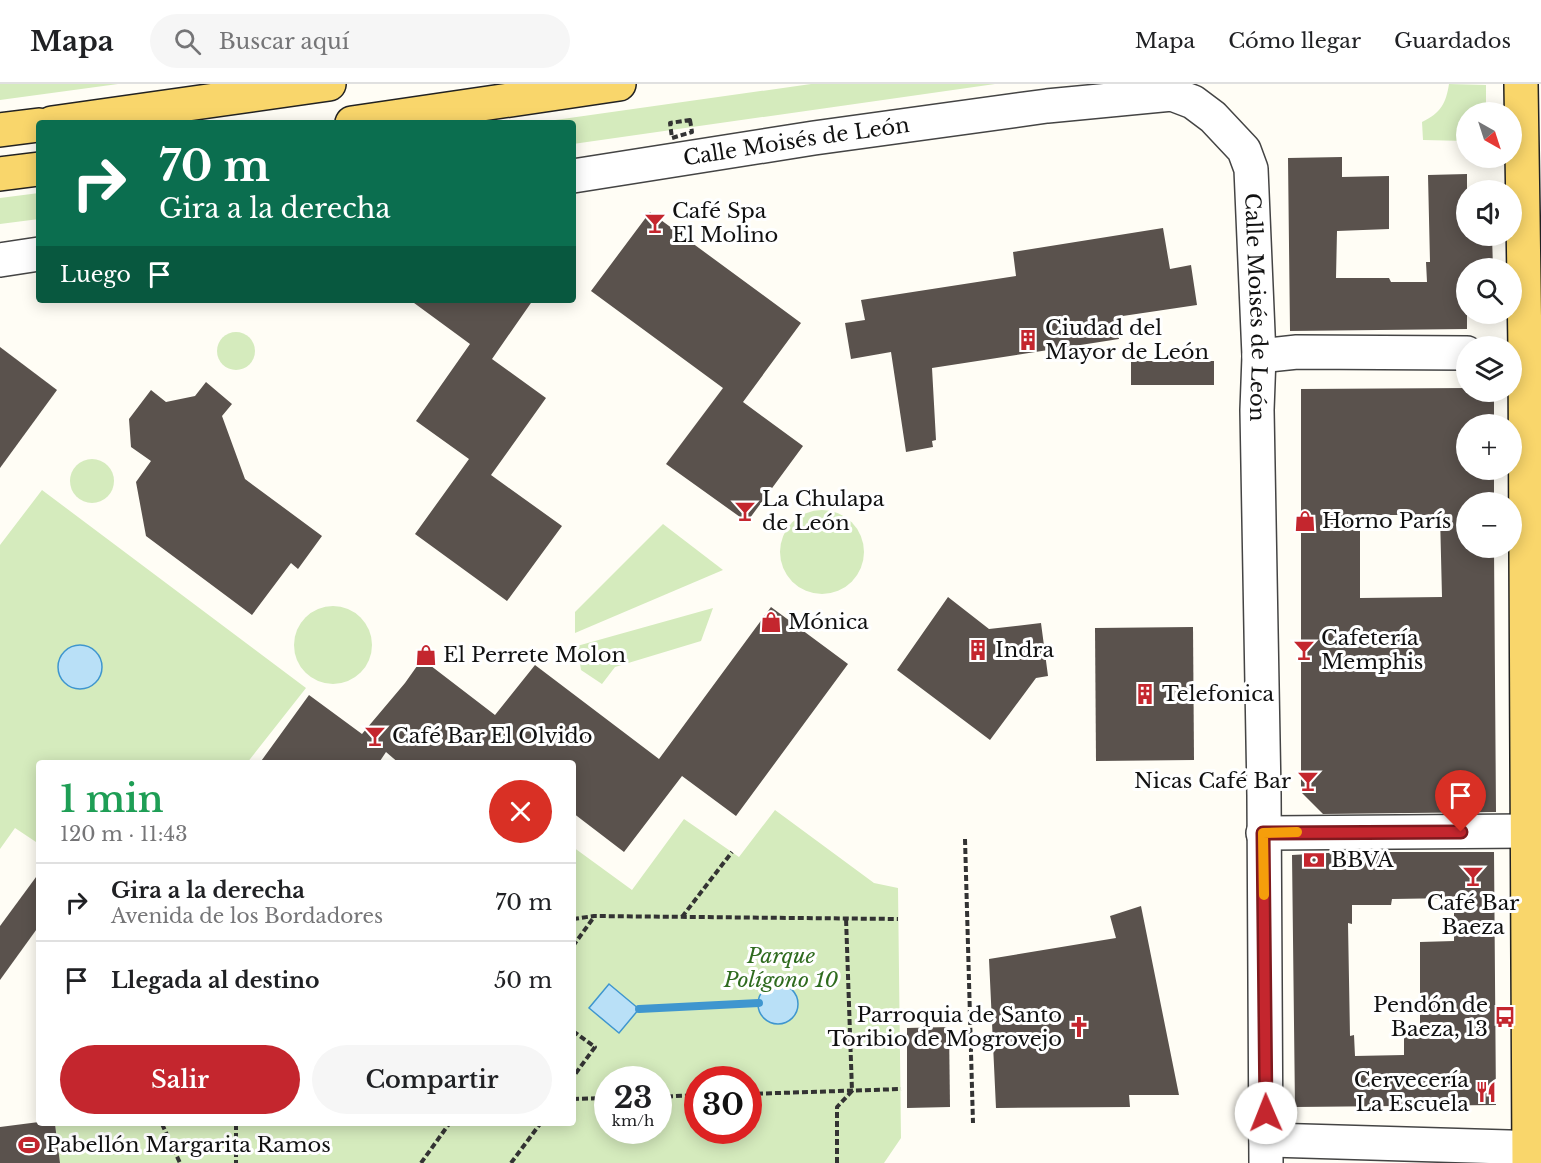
<!DOCTYPE html>
<html lang="es">
<meta charset="utf-8">
<style>
:root{--surface:#fff;--page:#f6f6f6;--text:#202124;--muted:#757577;--line:#e0e0e0;--accent:#c4262e}
body{margin:0;font-family:"Libre Baskerville",serif;background:var(--page);color:var(--text);height:100vh;display:flex;flex-direction:column;font-size:22px;white-space:nowrap}
*{box-sizing:border-box;margin:0}
p{font-size:20px;color:var(--muted)}
.icon{flex:none;width:33px;height:33px;fill:none;stroke:currentColor;stroke-width:2;stroke-linecap:round;stroke-linejoin:round}
.map{position:relative;flex:1;overflow:hidden}
.details{position:absolute;left:36px;top:676px;width:540px;height:366px;display:flex;flex-direction:column;background:var(--surface);border-radius:6px;box-shadow:0 3px 15px #0003}
.details>*{flex:none}
.guide{position:absolute;left:36px;top:36px;width:540px;height:183px;border-radius:6px;box-shadow:0 3px 15px #0003;background:#0b6e4f;color:#fff;overflow:hidden}
.needle{width:39px;rotate:141deg}
.buttons{position:absolute;left:1456px;top:18px;display:grid;gap:12px}
.buttons a{display:grid;place-items:center;width:66px;height:66px;border-radius:50%;background:var(--surface);box-shadow:0 3px 15px #0003;font-size:30px}
.speed{position:absolute;left:594px;top:982px;display:flex;gap:12px;font-size:30px;font-weight:700;text-align:center}
.speed>*{display:grid;place-content:center;width:78px;height:78px;border-radius:50%;background:var(--surface);box-shadow:0 3px 15px #0003;line-height:1}
.speed small{font-size:15px;font-weight:400}
.speed .limit{border:9px solid #d22;background:#fff;color:#111}
.pin{position:absolute;display:grid;place-items:center;width:51px;height:51px;color:#fff;margin:-62px -26px;border-radius:50% 50% 50% 0;rotate:-45deg;box-shadow:0 0 6px #0007}
.pin .icon{rotate:45deg}
.me{position:absolute;width:66px;margin:-33px;rotate:359deg;stroke-linejoin:round;filter:drop-shadow(0 0 4px #0008)}
.turn{display:flex;align-items:center;gap:21px;height:126px;padding:0 24px;font-size:27px}
.turn .icon{width:78px;height:78px;stroke-width:2.5}
.turn b{display:block;font-size:42px;line-height:51px}
.then{display:flex;align-items:center;height:57px;padding:0 24px;background:#0003;gap:12px;font-size:22px}
.round{display:grid;place-items:center;flex:none;width:63px;height:63px;border-radius:32px;background:var(--page)}
.summary{display:flex;align-items:center;justify-content:space-between;height:102px;padding:0 24px}
h1{font-size:36px;font-weight:600;line-height:45px;color:#1e9e55}
.primary-button{display:flex;gap:12px;margin-top:auto;padding:12px 24px}
.primary-button a{flex:1;height:69px;border-radius:36px;background:var(--accent);color:#fff;font-size:24px;font-weight:600;line-height:69px;text-align:center}
.primary-button a+a{background:var(--page);color:var(--text)}
ul{padding:0;list-style:none}
li{display:flex;align-items:center;gap:18px;height:78px;padding:0 24px;border-top:2px solid var(--line)}
li div{flex:1}
li b{display:block;font-size:22px}
li em{font-style:normal}
header{display:flex;align-items:center;gap:36px;box-sizing:border-box;height:84px;padding:0 30px;background:var(--surface);border-bottom:2px solid var(--line)}
header strong{font-size:28px}
nav{display:flex;gap:33px;margin-inline-start:auto;font-size:21px}
.search{width:420px;height:54px;background:var(--page);display:flex;align-items:center;gap:15px;box-sizing:border-box;padding:0 21px;border-radius:33px;color:var(--muted);font-size:22px}
.map>svg:first-child{display:block}
.green{fill:#d5ebbd;fill-rule:evenodd}
.water{fill:#b9e0f7;stroke:#3f96cf;stroke-width:1.5}
.lines{fill:none;stroke-linecap:round;stroke-linejoin:round}
.stream{stroke:#3f96cf;stroke-width:8}
.building{fill:#5a524d;fill-rule:evenodd}
.minor-casing{stroke:#444;stroke-width:36}
.major-casing{stroke:#222;stroke-width:36}
.path{stroke:#333;stroke-width:4;stroke-dasharray:6 3;stroke-linecap:butt}
.minor{stroke:#fff;stroke-width:33}
.major{stroke:#f9d66b;stroke-width:33}
.route-casing{stroke:#7f191e;stroke-width:15}
.route{stroke:#c4262e;stroke-width:10}
.slow{stroke:#f59e0b;stroke-width:10}
.labels{text-anchor:middle;dominant-baseline:central;stroke-width:6;stroke-linejoin:round;paint-order:stroke}
.street-label{font-size:21px;fill:#111;stroke:#fff}
.poi-label{font-size:21px;fill:#111;stroke:#fff;text-anchor:start}
.park-label{font-size:21px;font-style:italic;fill:#2f6b1f;stroke:#fff}
</style>
<header>
<strong>Mapa</strong>
<div class="search"><svg class="icon" aria-label="search" viewBox="0 0 24 24"><circle cx="10" cy="10" r="6"/><path d="M15 15l6 6"/></svg>Buscar aquí</div>
<nav><a>Mapa</a><a>Cómo llegar</a><a>Guardados</a></nav>
</header>
<div class="map">
<svg width="1541" height="1079" viewBox="0 0 1541 1079">
<rect width="100%" height="100%" fill="#fffdf5"/>
<g class="green">
<path d="M 0,0 L 118,0 L 0,16 Z"/>
<path d="M 811,0 L 995,0 L 573,60 L 573,39 L 534,39 Z"/>
<path d="M 1449,0 L 1486,1 L 1486,28 L 1467,28 L 1467,57 L 1423,56 L 1422,38 C 1441,29 1446,19 1449,0 Z"/>
<path d="M 39,109 L 39,135 L 0,140 L 0,114 Z"/>
<circle cx="236" cy="267" r="19"/>
<circle cx="92" cy="397" r="22"/>
<path d="M 42,406 L 306,604 L 247,679 L 39,680 L 39,760 L 15,744 L 0,765 L 0,461 Z"/>
<circle cx="822" cy="468" r="42"/>
<path d="M 663,440 L 723,486 L 575,549 L 575,528 Z"/>
<circle cx="333" cy="561" r="39"/>
<path d="M 713,524 L 701,557 L 615,583 L 602,600 L 581,586 L 577,562 Z"/>
<path d="M 775,726 L 874,799 L 898,804 L 901,1054 L 884,1079 L 60,1079 L 55,1040 L 573,1040 L 573,763 L 632,806 L 684,735 L 739,773 ZM 608,996 L 658,996 L 658,1047 L 608,1047 ZM 698,996 L 748,996 L 748,1047 L 698,1047 Z"/>
</g>
<g class="water">
<circle cx="80" cy="583" r="22"/>
<circle cx="778" cy="920" r="20"/>
<path d="M 609,900 L 639,925 L 619,949 L 589,924 Z"/>
</g>
<g class="lines">
<path class="stream" d="M 639,925 L 759,919"/>
</g>
<g class="building">
<path d="M 1342,73 L 1342,93 L 1389,92 L 1389,145 L 1337,147 L 1336,194 L 1389,194 L 1391,198 L 1427,198 L 1426,178 L 1430,178 L 1428,91 L 1467,90 L 1467,152 L 1492,152 L 1493,184 L 1467,184 L 1467,245 L 1290,247 L 1288,74 Z"/>
<path d="M 650,128 L 801,239 L 743,318 L 803,362 L 747,438 L 666,380 L 723,304 L 591,207 Z"/>
<path d="M 1163,144 L 1170,185 L 1191,181 L 1197,221 L 1116,233 L 1119,255 L 932,284 L 936,356 L 932,357 L 933,363 L 906,368 L 891,268 L 851,275 L 845,239 L 865,236 L 861,216 L 1016,192 L 1013,168 Z"/>
<path d="M 410,216 L 533,216 L 492,275 L 546,314 L 491,391 L 562,442 L 507,517 L 415,450 L 469,375 L 416,337 L 470,260 Z"/>
<path d="M 0,263 L 57,306 L 0,384 Z"/>
<rect x="1131" y="277" width="83" height="24"/>
<path d="M 206,298 L 232,320 L 222,332 L 245,395 L 322,452 L 298,485 L 291,479 L 252,531 L 146,452 L 136,398 L 151,377 L 131,363 L 129,335 L 151,306 L 166,318 L 195,312 Z"/>
<path d="M 1467,304 L 1467,308 L 1494,308 L 1494,340 L 1467,340 L 1467,386 L 1494,386 L 1494,418 L 1467,418 L 1467,464 L 1494,464 L 1496,728 L 1323,730 L 1301,708 L 1301,305 ZM 1360,431 L 1440,431 L 1442,513 L 1360,514 Z"/>
<path d="M 948,513 L 989,545 L 1041,539 L 1048,592 L 1036,594 L 990,656 L 897,586 Z"/>
<path d="M 771,523 L 848,580 L 736,732 L 682,692 L 624,768 L 573,729 L 573,680 L 400,680 L 386,668 L 378,680 L 259,680 L 309,611 L 362,650 L 405,599 L 422,575 L 495,631 L 535,581 L 659,675 Z"/>
<path d="M 1193,543 L 1194,676 L 1096,677 L 1095,544 Z"/>
<path d="M 1345,768 L 1494,768 L 1496,1021 L 1295,1023 L 1292,771 ZM 1454,814 L 1454,857 L 1420,858 L 1420,942 L 1404,942 L 1404,971 L 1355,972 L 1354,951 L 1350,952 L 1348,839 L 1352,840 L 1352,821 L 1391,821 L 1392,815 Z"/>
<path d="M 39,789 L 39,842 L 0,896 L 0,842 Z"/>
<path d="M 1141,822 L 1179,1011 L 1129,1011 L 1130,1023 L 996,1024 L 989,875 L 1116,854 L 1110,832 Z"/>
<path d="M 949,943 L 950,1023 L 907,1024 L 907,944 Z"/>
<path d="M 39,1038 L 55,1040 L 60,1079 L 0,1079 L 0,1043 Z"/>
</g>
<g class="lines">
<defs>
<g id="minor">
<path id="s1" d="M 573,92 L 814,54 L 1047,22 L 1172,10 L 1193,18 L 1213,33 L 1244,66 L 1251,85 L 1259,272 L 1257,326 L 1264,711 L 1266,1079"/>
<path d="M 0,176 L 39,170"/>
<path d="M 1259,272 L 1297,268 L 1467,269"/>
<path d="M 1263,749 L 1541,747"/>
<path d="M 1266,1056 L 1541,1064"/>
</g>
<g id="major">
<path d="M 1521,0 L 1525,265 L 1529,1079"/>
<path d="M 52,39 L 329,0"/>
<path d="M 352,39 L 619,0"/>
<path d="M 0,46 L 39,41"/>
<path d="M 0,90 L 39,85"/>
</g>
</defs>
<use href="#minor" class="minor-casing"/>
<use href="#major" class="major-casing"/>
<g class="path">
<path d="M 690,36 L 692,48 L 672,54 L 670,39 Z"/>
<path d="M 965,755 L 973,1039"/>
<path d="M 682,833 L 732,768"/>
<path d="M 573,835 L 594,832 L 898,835"/>
<path d="M 573,862 L 594,833"/>
<path d="M 573,947 L 595,963 L 573,993"/>
<path d="M 748,1010 L 901,1005"/>
<path d="M 658,1013 L 698,1011"/>
<path d="M 573,1015 L 608,1014"/>
<path d="M 162,1040 L 180,1079"/>
<path d="M 236,1040 L 236,1079"/>
<path d="M 421,1079 L 449,1040"/>
<path d="M 511,1079 L 540,1040"/>
<path d="M 837,1079 L 837,1023 L 852,1007 L 846,834"/>
</g>
<use href="#minor" class="minor"/>
<use href="#major" class="major"/>
</g>
<g class="lines">
<defs>
<path id="route" d="M 1266,1029 L 1263,749 L 1461,748"/>
</defs>
<use href="#route" class="route-casing"/>
<use href="#route" class="route"/>
<path class="slow" d="M 1264,811 L 1263,749 L 1297,748"/>
</g>
<defs>
<symbol id="bar-bare" viewBox="-9 -9 18 18"><path d="M-6-5H6L.8 .8V4.5H3.5V6h-7V4.5H-.8V.8Z" fill="#c4262e" stroke="#fff" stroke-width="2.5" paint-order="stroke"/></symbol>
<symbol id="building-bare" viewBox="-9 -9 18 18"><path d="M-4-6H4V6H1V3H-1V6H-4ZM-2.5-4.3h1.7v1.8h-1.7ZM.8-4.3h1.7v1.8H.8ZM-2.5-1h1.7V.8h-1.7ZM.8-1h1.7V.8H.8Z" fill="#c4262e" stroke="#fff" stroke-width="2.5" paint-order="stroke"/></symbol>
<symbol id="shop-bare" viewBox="-9 -9 18 18"><path d="M-5-2.5h2.3a2.7 3.5 0 0 1 5.4 0H5L5.5 6h-11ZM-1.5-2.5h3a1.5 2.3 0 0 0-3 0Z" fill="#c4262e" stroke="#fff" stroke-width="2.5" paint-order="stroke"/></symbol>
<symbol id="bank-bare" viewBox="-9 -9 18 18"><path d="M-6-4H6V4H-6ZM0-2.3a2.3 2.3 0 1 0 0 4.6a2.3 2.3 0 1 0 0-4.6Z" fill="#c4262e" stroke="#fff" stroke-width="2.5" paint-order="stroke"/></symbol>
<symbol id="bus-bare" viewBox="-9 -9 18 18"><path d="M-5-6H5V4H4V6H2V4H-2V6H-4V4H-5ZM-3.5-4V0h7V-4ZM-3.5 1.2v1.5H-2V1.2ZM2 1.2v1.5H3.5V1.2Z" fill="#c4262e" stroke="#fff" stroke-width="2.5" paint-order="stroke"/></symbol>
<symbol id="church-bare" viewBox="-9 -9 18 18"><path d="M-1.2-6h2.4v3.5h3.3v2.4h-3.3V6h-2.4V-.1h-3.3v-2.4h3.3Z" fill="#c4262e" stroke="#fff" stroke-width="2.5" paint-order="stroke"/></symbol>
<symbol id="restaurant-bare" viewBox="-9 -9 18 18"><path d="M-5-6h1v4h1v-4h1v4h1v-4h1v5L-1.5 .5V6h-2V.5L-5-1ZM5-6V6H3V1.5H1.5Q1.5-4 5-6Z" fill="#c4262e" stroke="#fff" stroke-width="2.5" paint-order="stroke"/></symbol>
<symbol id="stadium-bare" viewBox="-9 -9 18 18"><path d="M0-5a6.5 5 0 1 0 0 10a6.5 5 0 1 0 0-10ZM-3.5-1.8h7v3.6h-7Z" fill="#c4262e" stroke="#fff" stroke-width="2.5" paint-order="stroke"/></symbol>
</defs>
<g fill-rule="evenodd">
<use href="#bar-bare" x="640" y="124" width="30" height="30"/>
<use href="#building-bare" x="1013" y="241" width="30" height="30"/>
<use href="#bar-bare" x="730" y="412" width="30" height="30"/>
<use href="#shop-bare" x="1290" y="422" width="30" height="30"/>
<use href="#shop-bare" x="756" y="523" width="30" height="30"/>
<use href="#building-bare" x="963" y="551" width="30" height="30"/>
<use href="#bar-bare" x="1289" y="551" width="30" height="30"/>
<use href="#shop-bare" x="411" y="556" width="30" height="30"/>
<use href="#building-bare" x="1130" y="595" width="30" height="30"/>
<use href="#bar-bare" x="360" y="637" width="30" height="30"/>
<use href="#bar-bare" x="1293" y="682" width="30" height="30"/>
<use href="#bank-bare" x="1299" y="761" width="30" height="30"/>
<use href="#bar-bare" x="1458" y="777" width="30" height="30"/>
<use href="#bus-bare" x="1490" y="918" width="30" height="30"/>
<use href="#church-bare" x="1064" y="928" width="30" height="30"/>
<use href="#restaurant-bare" x="1471" y="993" width="30" height="30"/>
<use href="#stadium-bare" x="14" y="1046" width="30" height="30"/>
</g>
<g class="labels">
<g class="street-label">
<text stroke="none"><textPath href="#s1" startOffset="226">Calle Moisés de León</textPath></text>
<text stroke="none"><textPath href="#s1" startOffset="856">Calle Moisés de León</textPath></text>
</g>
<g class="poi-label">
<text x="672" y="127">Café Spa<tspan x="672" dy="24">El Molino</tspan></text>
<text x="1045" y="244">Ciudad del<tspan x="1045" dy="24">Mayor de León</tspan></text>
<text x="762" y="415">La Chulapa<tspan x="762" dy="24">de León</tspan></text>
<text x="1322" y="437">Horno París</text>
<text x="788" y="538">Mónica</text>
<text x="1321" y="554">Cafetería<tspan x="1321" dy="24">Memphis</tspan></text>
<text x="995" y="566">Indra</text>
<text x="443" y="571">El Perrete Molon</text>
<text x="1162" y="610">Telefonica</text>
<text x="392" y="652">Café Bar El Olvido</text>
<text x="1291" y="697" text-anchor="end">Nicas Café Bar</text>
<text x="1331" y="776">BBVA</text>
<text x="1473" y="819" text-anchor="middle">Café Bar<tspan x="1473" dy="24">Baeza</tspan></text>
<text x="1488" y="921" text-anchor="end">Pendón de<tspan x="1488" dy="24">Baeza, 13</tspan></text>
<text x="1062" y="931" text-anchor="end">Parroquia de Santo<tspan x="1062" dy="24">Toribio de Mogrovejo</tspan></text>
<text x="1469" y="996" text-anchor="end">Cervecería<tspan x="1469" dy="24">La Escuela</tspan></text>
<text x="46" y="1061">Pabellón Margarita Ramos</text>
</g>
<g class="park-label">
<text x="781" y="872">Parque<tspan x="781" dy="24">Polígono 10</tspan></text>
</g>
</g>
</svg>
<div class="buttons">
<a><svg class="needle" viewBox="-14 -14 28 28"><path d="M0-13l5 13h-10z" fill="#e53935"/><path d="M0 13l5-13h-10z" fill="#757577"/></svg></a>
<a><svg class="icon" aria-label="sound" viewBox="0 0 24 24"><path d="M4 9h4l5-4v14l-5-4H4zM17 9q2 3 0 6"/></svg></a>
<a><svg class="icon" aria-label="search" viewBox="0 0 24 24"><circle cx="10" cy="10" r="6"/><path d="M15 15l6 6"/></svg></a>
<a><svg class="icon" aria-label="layers" viewBox="0 0 24 24"><path d="M12 4l9 5-9 5-9-5zM3 14l9 5 9-5"/></svg></a>
<a>+</a>
<a>−</a>
</div>
<div class="speed"><div>23<small>km/h</small></div><div class="limit">30</div></div>
<div class="pin" style="left:1461px;top:748px;background:#d93025"><svg class="icon" aria-label="arrive" viewBox="0 0 24 24"><path d="M6 21V4h12l-3 4 3 4H6"/></svg></div>
<svg class="me" style="left:1266px;top:1029px" viewBox="-20 -20 40 40"><circle r="19" fill="#fff"/><path d="M0-13L10 11 0 6-10 11z" fill="#c4262e"/></svg>
<div class="guide">
<div class="turn"><svg class="icon" aria-label="right" viewBox="0 0 24 24"><path d="M7 20v-9h11M14 6l5 5-5 5"/></svg><div><b>70 m</b>Gira a la derecha</div></div>
<div class="then">Luego<svg class="icon" aria-label="arrive" viewBox="0 0 24 24"><path d="M6 21V4h12l-3 4 3 4H6"/></svg></div>
</div>
<section class="details">
<div class="summary"><div><h1>1 min</h1><p>120 m · 11:43</p></div><a class="round" style="background:#d93025;color:#fff"><svg class="icon" aria-label="close" viewBox="0 0 24 24"><path d="M6 6l12 12M18 6L6 18"/></svg></a></div>
<ul>
<li><svg class="icon" aria-label="right" viewBox="0 0 24 24"><path d="M7 20v-9h11M14 6l5 5-5 5"/></svg><div><b>Gira a la derecha</b><p>Avenida de los Bordadores</p></div><em>70 m</em></li>
<li><svg class="icon" aria-label="arrive" viewBox="0 0 24 24"><path d="M6 21V4h12l-3 4 3 4H6"/></svg><div><b>Llegada al destino</b></div><em>50 m</em></li>
</ul>
<div class="primary-button"><a>Salir</a><a>Compartir</a></div>
</section>
</div>
